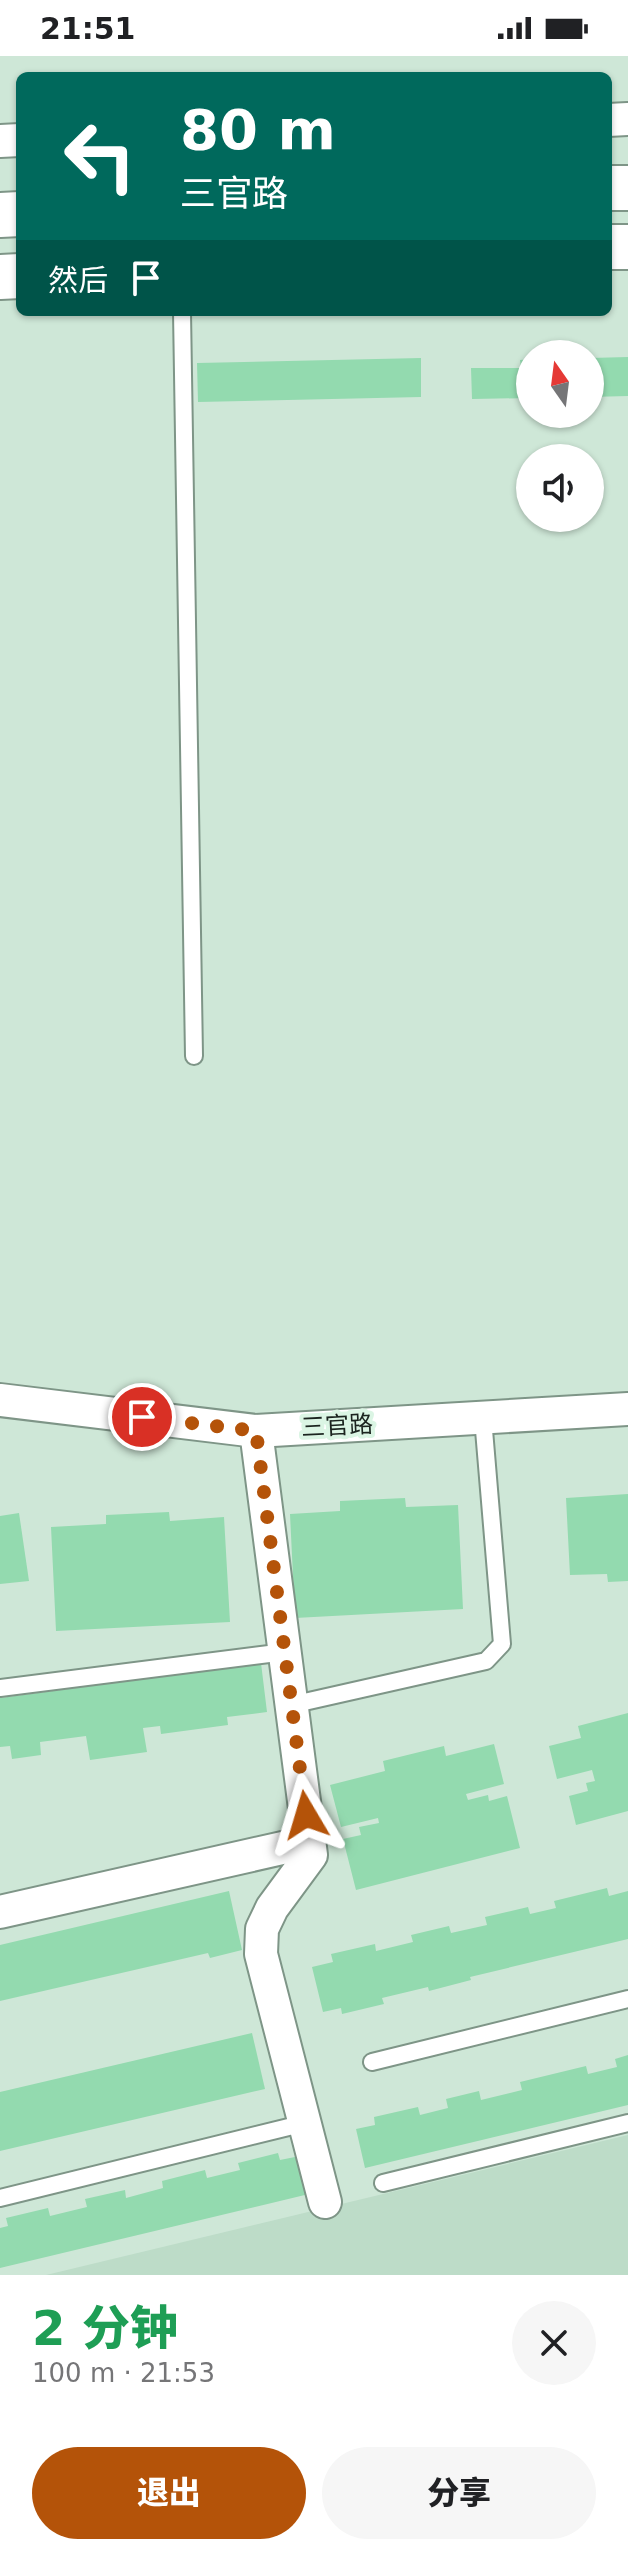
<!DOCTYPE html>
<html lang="zh">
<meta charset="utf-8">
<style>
:root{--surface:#fff;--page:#f6f6f6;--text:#202124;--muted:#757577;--accent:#b45309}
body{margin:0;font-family:"DejaVu Sans","Noto Sans SC",sans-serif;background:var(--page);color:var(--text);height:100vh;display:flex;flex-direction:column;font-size:30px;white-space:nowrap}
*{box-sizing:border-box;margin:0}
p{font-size:26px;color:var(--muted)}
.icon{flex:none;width:44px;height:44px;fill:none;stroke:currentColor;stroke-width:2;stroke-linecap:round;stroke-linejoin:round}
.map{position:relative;height:2219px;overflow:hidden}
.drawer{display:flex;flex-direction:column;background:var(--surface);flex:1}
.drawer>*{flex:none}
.banner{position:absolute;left:16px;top:16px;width:596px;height:244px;border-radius:12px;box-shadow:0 2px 6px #0004;background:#00695c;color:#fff;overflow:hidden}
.needle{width:52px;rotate:346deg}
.buttons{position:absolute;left:516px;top:284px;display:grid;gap:16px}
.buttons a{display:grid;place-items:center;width:88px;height:88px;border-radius:50%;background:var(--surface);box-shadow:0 2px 6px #0004;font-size:40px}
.pin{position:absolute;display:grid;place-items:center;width:68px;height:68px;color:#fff;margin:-34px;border:4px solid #fff;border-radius:50%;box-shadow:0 2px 8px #0007}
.me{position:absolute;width:88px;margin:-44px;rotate:353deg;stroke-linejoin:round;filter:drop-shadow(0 0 6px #0008)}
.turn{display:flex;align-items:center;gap:28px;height:168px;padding:0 32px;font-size:36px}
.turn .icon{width:104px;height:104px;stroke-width:2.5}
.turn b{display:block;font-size:56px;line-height:68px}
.then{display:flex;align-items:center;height:76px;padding:0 32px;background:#0003;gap:16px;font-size:30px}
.round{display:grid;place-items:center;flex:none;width:84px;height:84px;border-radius:42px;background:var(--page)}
.headline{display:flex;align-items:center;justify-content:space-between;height:136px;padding:0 32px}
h1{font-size:48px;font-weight:800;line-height:60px;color:#1e9e55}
.cta{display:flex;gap:16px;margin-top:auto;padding:16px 32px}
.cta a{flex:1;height:92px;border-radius:48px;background:var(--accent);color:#fff;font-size:32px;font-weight:800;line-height:92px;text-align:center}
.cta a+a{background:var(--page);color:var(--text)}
.status{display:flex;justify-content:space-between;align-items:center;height:56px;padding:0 40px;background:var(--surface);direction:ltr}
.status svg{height:22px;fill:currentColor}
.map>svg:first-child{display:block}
.built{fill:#bddcc8}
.building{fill:#93daaf}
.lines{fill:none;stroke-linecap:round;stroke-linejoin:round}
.service-casing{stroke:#7e9587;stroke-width:20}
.minor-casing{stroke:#7e9587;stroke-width:36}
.primary-casing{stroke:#7e9587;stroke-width:48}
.service{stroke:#fff;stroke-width:16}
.minor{stroke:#fff;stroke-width:32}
.primary{stroke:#fff;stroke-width:44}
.route{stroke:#b45309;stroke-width:14;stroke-dasharray:0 25.2}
.labels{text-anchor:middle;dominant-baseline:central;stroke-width:8;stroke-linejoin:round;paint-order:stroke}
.street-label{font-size:24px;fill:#1b241f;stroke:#dbf5e4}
</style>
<div class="status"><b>21:51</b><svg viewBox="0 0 49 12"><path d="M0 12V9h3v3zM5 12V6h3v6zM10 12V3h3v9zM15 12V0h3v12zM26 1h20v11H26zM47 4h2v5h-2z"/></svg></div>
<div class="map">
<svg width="628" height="2219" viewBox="0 0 628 2219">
<rect width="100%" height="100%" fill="#cee7d7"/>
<path class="built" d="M 628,2079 L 628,2219 L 46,2219 Z"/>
<g class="building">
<path d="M 628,301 L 628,340 L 590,341 L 590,302 Z"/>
<path d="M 421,302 L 421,341 L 198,346 L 197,307 Z"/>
<path d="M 530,303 L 530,342 L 472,343 L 471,312 L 521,312 L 520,304 Z"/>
<path d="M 628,1438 L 628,1525 L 608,1526 L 607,1518 L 570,1519 L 566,1442 Z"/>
<path d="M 405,1442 L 406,1451 L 458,1449 L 463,1553 L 295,1562 L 290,1458 L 340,1455 L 340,1445 Z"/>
<path d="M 169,1456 L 170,1465 L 224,1461 L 230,1566 L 56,1575 L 51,1471 L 106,1468 L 106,1459 Z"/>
<path d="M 19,1457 L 29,1525 L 0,1528 L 0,1460 Z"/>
<path d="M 261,1607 L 267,1656 L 227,1661 L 228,1669 L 161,1678 L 160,1670 L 143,1672 L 147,1696 L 90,1704 L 86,1680 L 40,1686 L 41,1699 L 12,1703 L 10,1690 L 0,1691 L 0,1642 Z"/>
<path d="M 628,1657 L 628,1755 L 576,1769 L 569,1740 L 588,1735 L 586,1727 L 595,1725 L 592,1714 L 557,1723 L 549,1690 L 581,1682 L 578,1670 Z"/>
<path d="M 494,1688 L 504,1728 L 466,1738 L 468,1744 L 488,1739 L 489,1745 L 507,1740 L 520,1792 L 356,1834 L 343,1783 L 361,1779 L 359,1771 L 379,1767 L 378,1762 L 341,1771 L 330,1729 L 385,1715 L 383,1705 L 444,1690 L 446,1700 Z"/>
<path d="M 607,1832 L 609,1840 L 628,1835 L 628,1883 L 470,1921 L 471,1924 L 429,1935 L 428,1931 L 382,1942 L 384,1948 L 342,1958 L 341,1952 L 323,1956 L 312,1911 L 333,1906 L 331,1898 L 375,1888 L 376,1895 L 413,1886 L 411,1879 L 449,1870 L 451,1877 L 487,1869 L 485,1861 L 528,1851 L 530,1858 L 556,1852 L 554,1845 Z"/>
<path d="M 229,1835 L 242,1894 L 210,1902 L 208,1897 L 0,1945 L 0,1889 Z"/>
<path d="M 252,1977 L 265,2033 L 0,2095 L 0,2036 Z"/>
<path d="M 628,1999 L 628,2049 L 365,2112 L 356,2073 L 375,2069 L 374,2061 L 418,2051 L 420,2059 L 448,2052 L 446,2043 L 479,2035 L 481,2044 L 522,2034 L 520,2026 L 586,2010 L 588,2018 L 617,2011 L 615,2003 Z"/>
<path d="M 278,2097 L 280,2104 L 300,2100 L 309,2138 L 0,2212 L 0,2172 L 8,2170 L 6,2162 L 48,2152 L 50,2160 L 87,2151 L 85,2143 L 125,2134 L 126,2142 L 163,2132 L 162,2125 L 205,2114 L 207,2122 L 240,2114 L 238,2107 Z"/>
</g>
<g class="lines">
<defs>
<g id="service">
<path d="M 182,256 L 194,1000"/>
<path d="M 0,1632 L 285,1596"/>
<path d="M 291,1649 L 486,1605 L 502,1588 L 483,1362"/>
<path d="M 372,2006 L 628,1943"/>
<path d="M 383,2127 L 628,2067"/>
<path d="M 0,2142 L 305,2067"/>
</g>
<g id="minor">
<path d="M 608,64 L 628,63"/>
<path d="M 0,85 L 20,84"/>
<path d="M 0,1344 L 256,1375 L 628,1353"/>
<path d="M 256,1375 L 311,1799 L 272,1852 L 262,1873 L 261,1898 L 325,2146"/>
<path d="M 0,1856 L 309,1786"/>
</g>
<g id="primary">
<path d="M 608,132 L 628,132"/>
<path d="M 0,159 L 20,158"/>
<path d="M 608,191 L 628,191"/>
<path d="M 0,221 L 20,220"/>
</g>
</defs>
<use href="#service" class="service-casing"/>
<use href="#minor" class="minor-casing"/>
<use href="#primary" class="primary-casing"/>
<use href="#service" class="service"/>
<use href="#minor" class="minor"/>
<use href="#primary" class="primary"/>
</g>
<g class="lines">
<path class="route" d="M 142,1361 L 256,1375 L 306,1759"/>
</g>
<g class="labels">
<g class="street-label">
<text transform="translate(337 1370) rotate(-3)">三官路</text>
</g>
</g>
</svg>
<div class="buttons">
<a><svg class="needle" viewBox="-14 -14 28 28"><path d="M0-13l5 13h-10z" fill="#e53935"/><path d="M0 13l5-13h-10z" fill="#757577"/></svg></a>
<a><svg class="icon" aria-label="sound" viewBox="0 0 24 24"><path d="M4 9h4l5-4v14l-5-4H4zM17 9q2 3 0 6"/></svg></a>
</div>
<div class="pin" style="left:142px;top:1361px;background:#d93025"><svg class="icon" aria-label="arrive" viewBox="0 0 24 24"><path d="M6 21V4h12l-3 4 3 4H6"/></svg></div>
<svg class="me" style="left:306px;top:1759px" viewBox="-20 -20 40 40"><path d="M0-17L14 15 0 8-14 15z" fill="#b45309" stroke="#fff" stroke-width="4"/></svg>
<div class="banner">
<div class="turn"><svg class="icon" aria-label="left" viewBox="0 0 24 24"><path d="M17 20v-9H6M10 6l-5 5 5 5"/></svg><div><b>80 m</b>三官路</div></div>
<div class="then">然后<svg class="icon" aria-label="arrive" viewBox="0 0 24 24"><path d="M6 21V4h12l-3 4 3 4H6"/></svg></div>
</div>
</div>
<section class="drawer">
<div class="headline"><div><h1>2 分钟</h1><p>100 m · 21:53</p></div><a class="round"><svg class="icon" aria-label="close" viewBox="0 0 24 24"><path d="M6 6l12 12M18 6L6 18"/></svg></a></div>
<div class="cta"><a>退出</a><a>分享</a></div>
</section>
